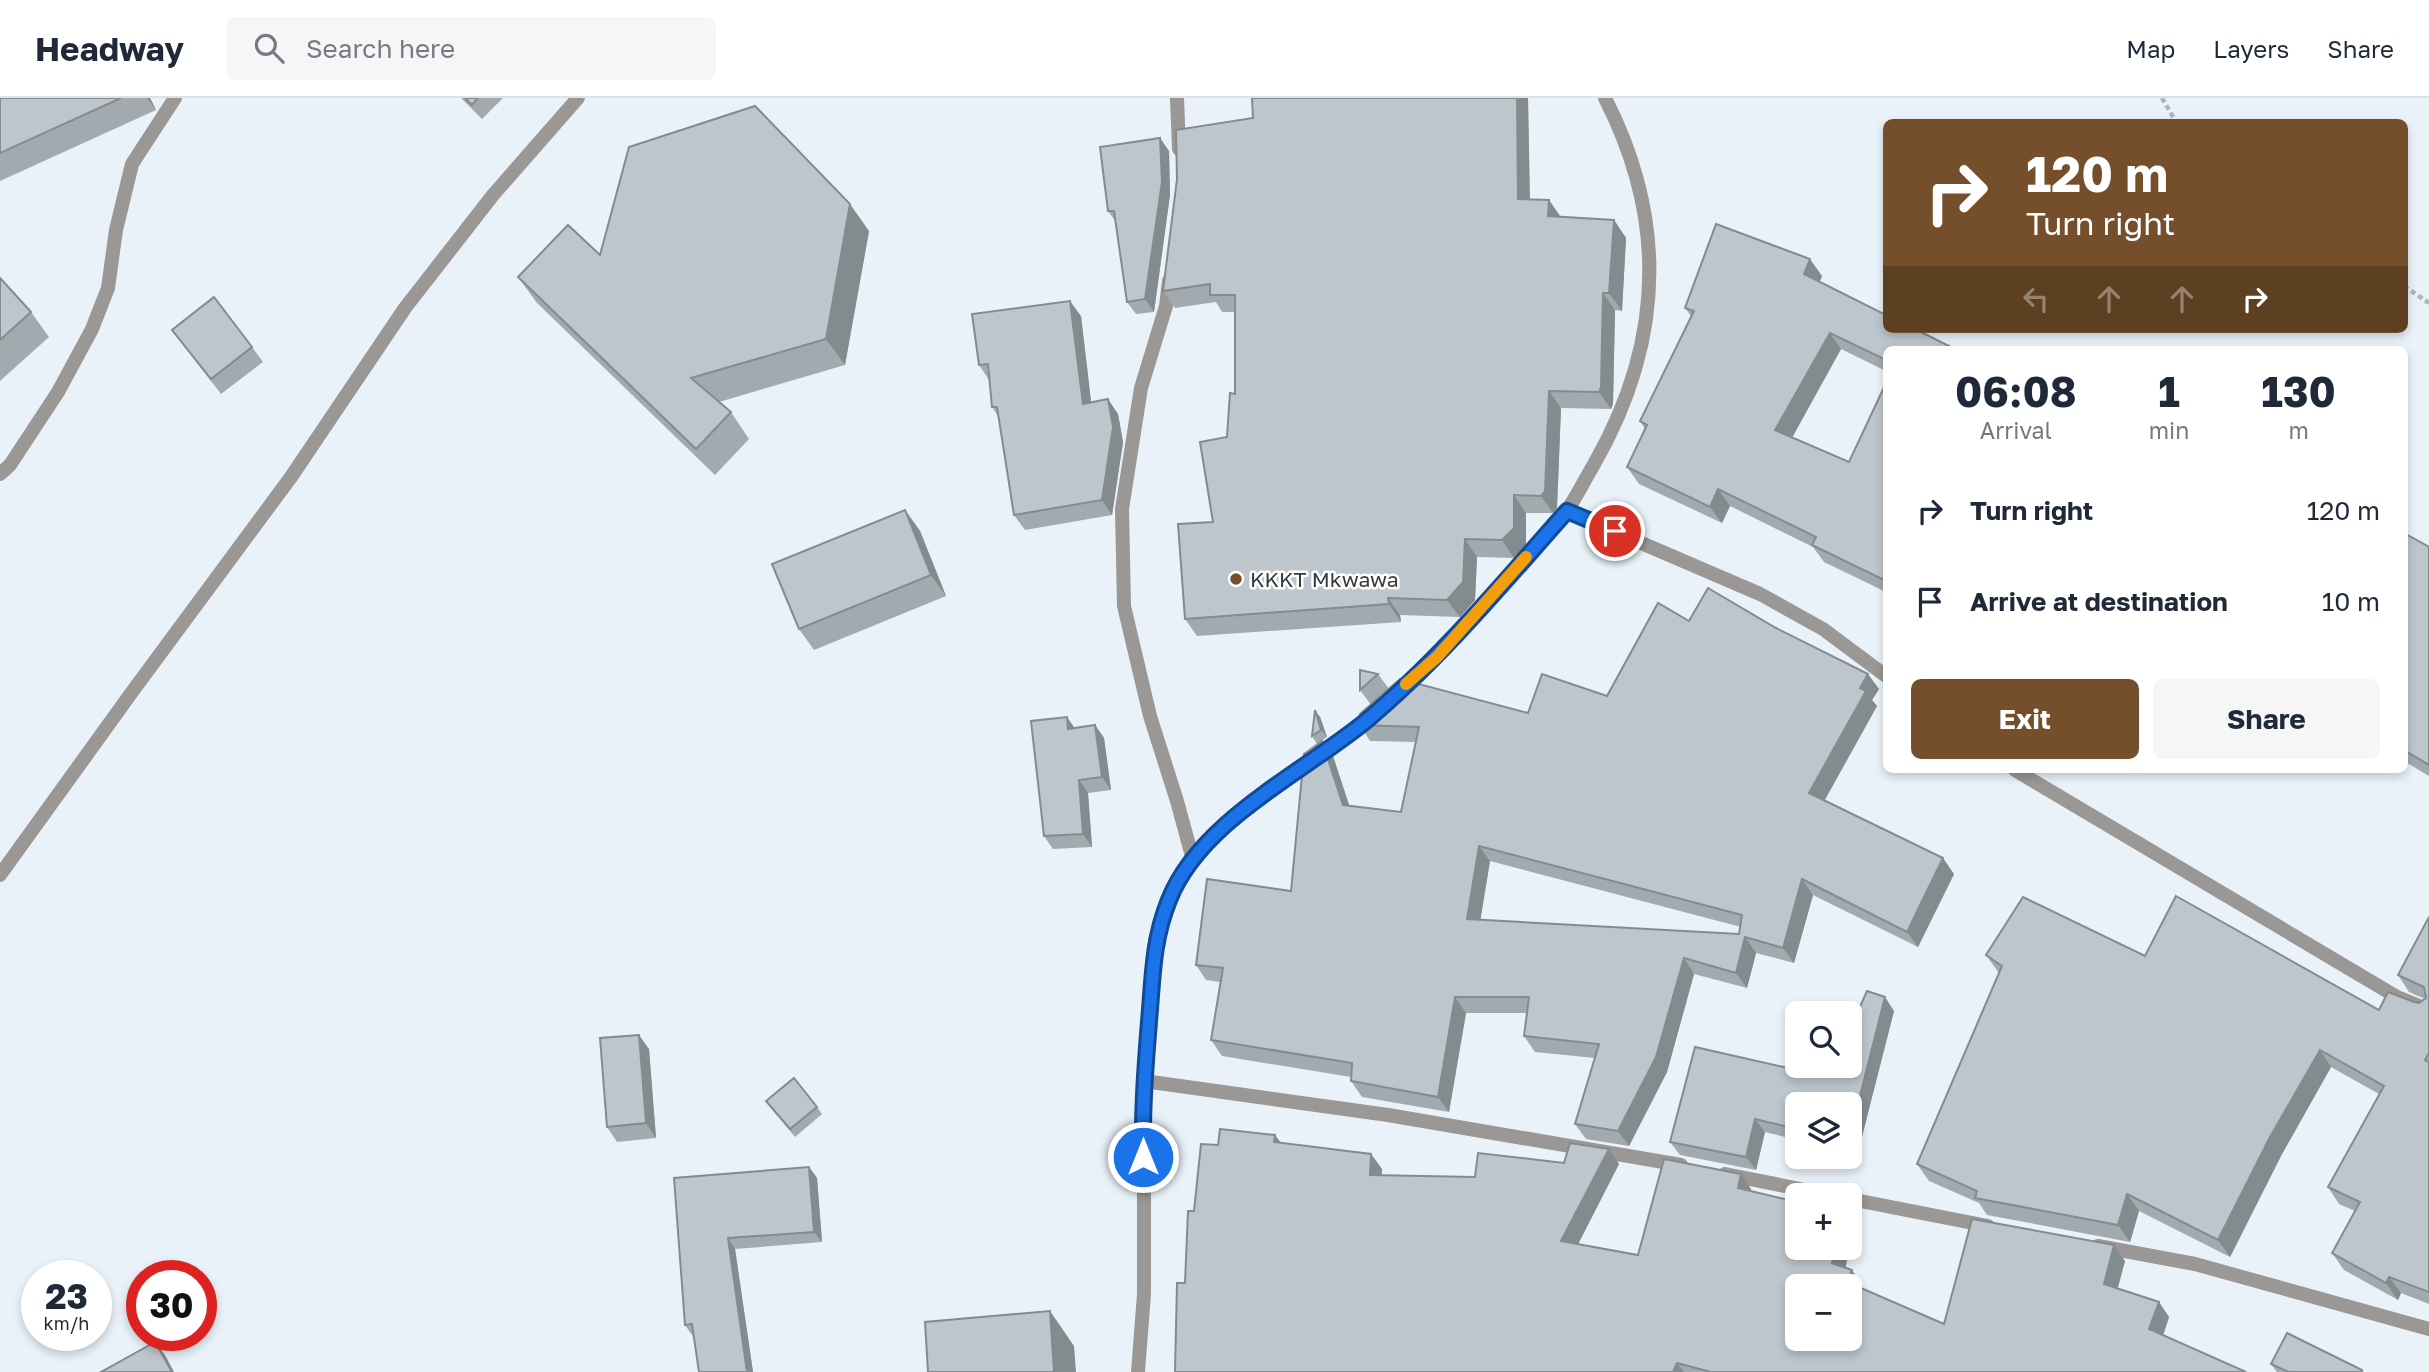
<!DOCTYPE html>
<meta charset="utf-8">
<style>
:root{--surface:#fff;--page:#f6f6f7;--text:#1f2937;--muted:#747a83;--line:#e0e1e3;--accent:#754f2b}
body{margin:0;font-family:"Golos Text",sans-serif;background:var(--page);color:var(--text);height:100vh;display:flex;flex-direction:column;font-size:26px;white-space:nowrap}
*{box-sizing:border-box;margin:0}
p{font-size:23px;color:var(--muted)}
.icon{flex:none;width:38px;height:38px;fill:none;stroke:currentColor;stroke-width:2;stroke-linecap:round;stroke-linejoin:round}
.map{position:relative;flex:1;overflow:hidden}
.panel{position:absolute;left:1883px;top:248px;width:525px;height:427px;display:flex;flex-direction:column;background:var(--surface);border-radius:10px;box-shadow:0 4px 10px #0003}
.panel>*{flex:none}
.banner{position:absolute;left:1883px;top:21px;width:525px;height:214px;border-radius:10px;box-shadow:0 4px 10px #0003;background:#754f2b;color:#fff;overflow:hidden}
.buttons{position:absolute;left:1785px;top:903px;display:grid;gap:14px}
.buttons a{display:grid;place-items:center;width:77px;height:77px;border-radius:10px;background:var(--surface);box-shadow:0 4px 10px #0003;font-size:35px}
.speed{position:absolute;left:21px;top:1162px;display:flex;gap:14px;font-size:35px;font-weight:700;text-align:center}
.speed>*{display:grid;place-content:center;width:91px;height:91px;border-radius:50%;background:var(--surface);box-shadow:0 4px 10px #0003;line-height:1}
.speed small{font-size:18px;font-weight:400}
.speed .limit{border:10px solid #d22;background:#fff;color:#111}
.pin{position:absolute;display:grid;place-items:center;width:60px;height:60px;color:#fff;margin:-30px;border:4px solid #fff;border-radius:50%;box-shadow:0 2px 7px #0007}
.me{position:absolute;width:77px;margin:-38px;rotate:0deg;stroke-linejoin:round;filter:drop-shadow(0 0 5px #0008)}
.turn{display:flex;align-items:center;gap:24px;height:147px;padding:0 28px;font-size:32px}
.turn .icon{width:91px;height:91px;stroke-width:2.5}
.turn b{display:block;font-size:49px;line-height:60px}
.lanes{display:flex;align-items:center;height:66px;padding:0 28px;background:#0003;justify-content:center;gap:35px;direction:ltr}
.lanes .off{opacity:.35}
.eta{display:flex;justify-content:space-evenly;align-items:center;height:119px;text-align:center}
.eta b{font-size:42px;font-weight:700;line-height:49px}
.button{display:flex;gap:14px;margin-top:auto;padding:14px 28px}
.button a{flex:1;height:80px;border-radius:10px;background:var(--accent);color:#fff;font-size:28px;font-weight:700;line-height:80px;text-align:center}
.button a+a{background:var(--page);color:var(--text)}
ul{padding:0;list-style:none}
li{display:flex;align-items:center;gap:21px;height:91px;padding:0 28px}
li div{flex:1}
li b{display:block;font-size:26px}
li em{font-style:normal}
header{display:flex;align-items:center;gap:42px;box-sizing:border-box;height:98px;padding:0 35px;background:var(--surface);border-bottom:2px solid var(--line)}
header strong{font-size:33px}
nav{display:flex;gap:38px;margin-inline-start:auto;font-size:24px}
.search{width:490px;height:63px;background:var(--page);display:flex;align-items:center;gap:18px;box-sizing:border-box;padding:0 24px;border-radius:10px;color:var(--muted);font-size:26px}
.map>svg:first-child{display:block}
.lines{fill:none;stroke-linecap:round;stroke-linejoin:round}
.path{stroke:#aeb6bb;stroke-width:4.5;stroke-dasharray:5 3.5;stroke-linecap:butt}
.service{stroke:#9a9794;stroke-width:14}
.minor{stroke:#9a9794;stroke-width:14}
.tertiary{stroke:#9a9794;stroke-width:14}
.wall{fill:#a3aaaf;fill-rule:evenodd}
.shaded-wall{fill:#848b8f}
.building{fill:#bdc6cc;stroke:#848b8f;stroke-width:2;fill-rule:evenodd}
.route-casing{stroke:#114b97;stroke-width:18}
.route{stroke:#1a73e8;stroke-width:12}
.slow{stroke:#f59e0b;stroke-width:12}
.poi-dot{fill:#754f2b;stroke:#fff;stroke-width:2.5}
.labels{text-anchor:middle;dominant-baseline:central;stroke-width:5;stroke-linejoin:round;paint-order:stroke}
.poi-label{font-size:21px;fill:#373b3d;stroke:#fff;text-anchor:start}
</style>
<header>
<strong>Headway</strong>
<div class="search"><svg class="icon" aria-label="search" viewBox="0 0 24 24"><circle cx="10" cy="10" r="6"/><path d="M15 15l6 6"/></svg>Search here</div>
<nav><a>Map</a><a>Layers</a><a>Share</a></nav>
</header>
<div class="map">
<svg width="2429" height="1274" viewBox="0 0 2429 1274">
<rect width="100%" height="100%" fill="#e9f2f9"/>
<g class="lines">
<g class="path">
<path d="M 2162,0 L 2176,24"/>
<path d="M 2404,188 L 2429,205"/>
</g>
<path class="service" d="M 0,376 L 10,367 L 58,294 L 92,231 L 108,190 L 116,132 L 132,66 L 175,0"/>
<g class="minor">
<path d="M 1177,0 L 1179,51"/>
<path d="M 1169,183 L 1166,208 L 1141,290 L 1122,411 L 1124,508 L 1150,618 L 1177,703 L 1193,762"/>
<path d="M 1567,413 L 1760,496 L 1823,531 L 1886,578"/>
<path d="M 1396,595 C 1432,563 1464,529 1496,493 C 1520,467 1545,442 1566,414 C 1576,400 1584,383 1593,368 C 1663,247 1669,125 1605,0"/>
<path d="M 2015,672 L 2397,899 L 2429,912"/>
<path d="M 1144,983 L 1388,1017 L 1681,1067"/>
<path d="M 1725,1076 L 1830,1097"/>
<path d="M 1850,1101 L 1988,1128"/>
<path d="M 2098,1148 L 2195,1166 L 2429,1231"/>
<path d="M 1138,1274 L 1144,1196 L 1144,983 L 1155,842 L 1170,800 L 1193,762 L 1224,728 L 1373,616"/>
</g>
<path class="tertiary" d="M 0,777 L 132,594 L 291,379 L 405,210 L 493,97 L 578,0"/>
</g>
<g class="wall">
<path d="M 0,0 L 150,0 L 156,12 L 0,83 Z"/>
<path d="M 461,0 L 503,0 L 482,21 Z"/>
<path d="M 1252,0 L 1528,0 L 1530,102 L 1549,102 L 1561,119 L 1614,122 L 1626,140 L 1622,213 L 1615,212 L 1613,306 L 1611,311 L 1561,310 L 1557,410 L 1553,415 L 1526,415 L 1526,448 L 1514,460 L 1477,459 L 1475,502 L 1460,519 L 1400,517 L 1401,524 L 1197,538 L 1185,521 L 1213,424 L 1235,296 L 1235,214 L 1222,214 L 1216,204 L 1175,210 L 1163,193 L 1253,20 Z"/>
<path d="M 1169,53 L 1170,97 L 1154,214 L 1136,216 L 1127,204 L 1116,124 L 1108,113 Z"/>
<path d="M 869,133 L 845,267 L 719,304 L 731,314 L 749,341 L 715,377 L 537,205 L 518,179 L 600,157 Z"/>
<path d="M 1822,178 L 1819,184 L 1886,252 L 1886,273 L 1841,251 L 1792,339 L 1849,364 L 1886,285 L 1886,494 L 1824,464 L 1813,449 L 1730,408 L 1722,425 L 1639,386 L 1627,369 L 1645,331 L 1640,323 L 1691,218 L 1685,210 Z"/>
<path d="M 0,180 L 31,214 L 49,239 L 0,283 Z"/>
<path d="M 1081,218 L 1091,304 L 1118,316 L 1123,344 L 1112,417 L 1025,432 L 1014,417 L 998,318 L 992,309 L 989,282 L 979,267 Z"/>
<path d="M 172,232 L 252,249 L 263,264 L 221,296 Z"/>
<path d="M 905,412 L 920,433 L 946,498 L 814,552 L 799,531 Z"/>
<path d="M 2404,435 L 2429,449 L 2429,678 L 2404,663 Z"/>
<path d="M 1689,523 L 1879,591 L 1872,602 L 1877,608 L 1825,702 L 1954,776 L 1918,849 L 1813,797 L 1794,865 L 1756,855 L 1747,890 L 1694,876 L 1667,974 L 1629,1048 L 1586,1041 L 1575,1026 L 1595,960 L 1535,954 L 1524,938 L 1527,915 L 1466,915 L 1449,1014 L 1362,999 L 1351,983 L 1351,979 L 1222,958 L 1211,942 L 1220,884 L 1206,882 L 1196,867 L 1291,793 L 1322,643 L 1333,658 L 1349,708 L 1401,714 L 1416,644 L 1370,643 L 1360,627 L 1371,607 L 1360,592 L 1378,576 L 1389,591 L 1528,615 L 1607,598 ZM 1490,763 L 1741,829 L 1739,836 L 1480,822 Z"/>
<path d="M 1320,619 L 1327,639 L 1317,646 L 1312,638 Z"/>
<path d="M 1095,627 L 1104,640 L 1111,692 L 1088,695 L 1092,749 L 1053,751 L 1044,738 L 1074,630 Z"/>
<path d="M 2429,819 L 2429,1206 L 2401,1195 L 2398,1202 L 2344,1172 L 2332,1155 L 2355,1113 L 2339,1106 L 2328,1089 L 2379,996 L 2331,969 L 2282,1056 L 2230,1159 L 2139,1113 L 2130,1144 L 1987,1117 L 1979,1105 L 1929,1083 L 1917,1066 L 1999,875 L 1986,857 L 2145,858 L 2379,912 L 2414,904 L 2419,905 L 2425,901 L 2409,894 L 2398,877 Z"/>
<path d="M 1894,913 L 1857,1058 L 1850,1056 L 1850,1006 L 1797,1006 L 1797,1042 L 1765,1034 L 1756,1072 L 1680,1057 L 1670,1044 L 1828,979 Z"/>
<path d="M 649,951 L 656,1040 L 617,1044 L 607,1029 Z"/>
<path d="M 766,1003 L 817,1009 L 822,1016 L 795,1039 Z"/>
<path d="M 1275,1037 L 1281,1045 L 1371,1056 L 1382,1071 L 1382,1077 L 1475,1079 L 1564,1065 L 1609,1051 L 1619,1066 L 1578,1146 L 1638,1157 L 1751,1091 L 1751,1093 L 1797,1150 L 1850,1150 L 1845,1169 L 1862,1187 L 1861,1190 L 1944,1226 L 2125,1163 L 2117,1190 L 2169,1219 L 2163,1237 L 2246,1274 L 1175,1274 L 1194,1113 L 1218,1047 Z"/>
<path d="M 809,1069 L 817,1080 L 822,1144 L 735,1151 L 753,1274 L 699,1274 L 693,1237 L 692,1237 L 685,1227 L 674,1080 Z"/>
<path d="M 2271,1266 L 2362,1272 L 2364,1274 L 2277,1274 Z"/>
</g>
<g class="shaded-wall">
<path d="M 147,0 L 150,0 L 156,12 Z"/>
<path d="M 1517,0 L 1528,0 L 1530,119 L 1518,101 Z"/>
<path d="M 1160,40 L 1169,53 L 1170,97 L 1154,214 L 1145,201 Z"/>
<path d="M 1549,102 L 1561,120 L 1548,118 Z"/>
<path d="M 850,106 L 869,133 L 845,267 L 826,241 Z"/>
<path d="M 1614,122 L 1626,140 L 1622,213 L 1609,195 Z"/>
<path d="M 1810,161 L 1822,178 L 1816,193 L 1804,176 Z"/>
<path d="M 1603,195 L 1615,212 L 1613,306 L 1611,311 L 1599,294 Z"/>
<path d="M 1070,203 L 1081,218 L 1093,320 L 1083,306 Z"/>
<path d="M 1830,235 L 1841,251 L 1787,349 L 1775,332 Z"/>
<path d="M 1549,293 L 1561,310 L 1557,410 L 1553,415 L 1541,398 Z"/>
<path d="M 1108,301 L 1118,316 L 1123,344 L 1112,417 L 1102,402 Z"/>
<path d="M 1718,391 L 1730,408 L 1722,425 L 1710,409 Z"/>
<path d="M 1514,397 L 1526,415 L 1526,448 L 1514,460 L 1502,442 Z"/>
<path d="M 905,412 L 920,433 L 946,498 L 931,477 Z"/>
<path d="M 1465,441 L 1477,459 L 1475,502 L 1460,519 L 1447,502 Z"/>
<path d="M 1388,500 L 1400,517 L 1401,524 L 1389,506 Z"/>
<path d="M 1868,576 L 1879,591 L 1872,602 L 1877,608 L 1820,710 L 1809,695 Z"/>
<path d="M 1315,612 L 1320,619 L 1327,639 L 1321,632 Z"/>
<path d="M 1067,619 L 1076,632 L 1068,631 Z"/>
<path d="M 1095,627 L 1104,640 L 1111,692 L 1102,679 Z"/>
<path d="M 1322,643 L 1333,658 L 1354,722 L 1343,707 Z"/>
<path d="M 1079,682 L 1088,695 L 1092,749 L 1083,736 Z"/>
<path d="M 1479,748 L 1490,763 L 1478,837 L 1467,821 Z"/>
<path d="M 1943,760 L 1954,776 L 1918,849 L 1907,834 Z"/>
<path d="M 1802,781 L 1813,797 L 1794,865 L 1783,850 Z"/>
<path d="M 1745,839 L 1756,855 L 1747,890 L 1736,875 Z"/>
<path d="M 1684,860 L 1694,876 L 1667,974 L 1629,1048 L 1618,1033 Z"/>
<path d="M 1455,899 L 1466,915 L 1449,1014 L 1438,999 Z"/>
<path d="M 1885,899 L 1894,913 L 1857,1058 L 1850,1047 L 1850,1037 Z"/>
<path d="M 639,937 L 649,951 L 656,1040 L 646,1025 Z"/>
<path d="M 2320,952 L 2331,969 L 2282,1056 L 2230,1159 L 2218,1142 L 2270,1039 Z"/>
<path d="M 1755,1021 L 1765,1034 L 1756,1072 L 1746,1059 Z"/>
<path d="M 1275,1037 L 1286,1053 L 1274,1044 Z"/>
<path d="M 1609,1051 L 1619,1066 L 1572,1158 L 1561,1143 Z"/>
<path d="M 1371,1056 L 1382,1071 L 1381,1092 L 1370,1077 Z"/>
<path d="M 809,1069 L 817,1080 L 822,1144 L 814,1134 Z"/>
<path d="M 1741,1076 L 1751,1091 L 1748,1105 L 1738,1090 Z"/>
<path d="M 2127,1096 L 2139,1113 L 2130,1144 L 2118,1127 Z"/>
<path d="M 1850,1125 L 1854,1130 L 1850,1149 Z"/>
<path d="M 728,1140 L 735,1151 L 753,1274 L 747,1274 Z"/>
<path d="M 2114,1147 L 2125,1163 L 2115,1201 L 2104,1186 Z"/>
<path d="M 1836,1150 L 1850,1150 L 1843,1180 L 1832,1165 Z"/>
<path d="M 1852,1172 L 1862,1187 L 1858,1199 L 1847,1184 Z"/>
<path d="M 2389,1179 L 2401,1195 L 2398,1202 L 2386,1185 Z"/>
<path d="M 2159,1204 L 2169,1219 L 2160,1247 L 2149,1231 Z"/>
<path d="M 1050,1213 L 1074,1248 L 1076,1274 L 1054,1274 Z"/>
<path d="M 155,1244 L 165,1257 L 174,1274 L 172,1274 Z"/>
<path d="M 1677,1265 L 1684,1274 L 1673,1274 Z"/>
</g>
<g class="building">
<path d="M 0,0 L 121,0 L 0,55 Z"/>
<path d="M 465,0 L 478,0 L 472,7 Z"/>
<path d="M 1252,0 L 1517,0 L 1518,101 L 1549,102 L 1548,118 L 1614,122 L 1609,195 L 1603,195 L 1601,289 L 1599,294 L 1549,293 L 1545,393 L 1541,398 L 1514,397 L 1514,430 L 1502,442 L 1465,441 L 1463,484 L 1447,502 L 1388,500 L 1389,506 L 1185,521 L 1178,426 L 1213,424 L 1200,344 L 1227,339 L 1230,295 L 1235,296 L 1235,197 L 1210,197 L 1210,186 L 1163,193 L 1177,81 L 1176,32 L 1253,20 Z"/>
<path d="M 755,8 L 850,106 L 826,241 L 691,280 L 731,314 L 696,351 L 518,179 L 568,127 L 600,157 L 629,49 Z"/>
<path d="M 1160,40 L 1162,84 L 1145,201 L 1127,204 L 1114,113 L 1108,113 L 1100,49 Z"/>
<path d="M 1716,126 L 1810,161 L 1804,176 L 1886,217 L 1886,231 L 1915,231 L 1957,252 L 1886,252 L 1886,262 L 1830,235 L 1775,332 L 1849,364 L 1886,285 L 1886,477 L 1884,482 L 1812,447 L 1816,439 L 1718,391 L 1710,409 L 1627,369 L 1647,327 L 1640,323 L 1694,213 L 1685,210 Z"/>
<path d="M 0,180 L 31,214 L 0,242 Z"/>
<path d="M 214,199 L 252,249 L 211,281 L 172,232 Z"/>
<path d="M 1070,203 L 1083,306 L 1108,301 L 1113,329 L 1102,402 L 1014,417 L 997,309 L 992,309 L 988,266 L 979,267 L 972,216 Z"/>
<path d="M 905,412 L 931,477 L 799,531 L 772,466 Z"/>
<path d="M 2404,435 L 2429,449 L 2429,667 L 2404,652 Z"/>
<path d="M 1708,490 L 1776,530 L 1868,576 L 1860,590 L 1866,593 L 1809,695 L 1943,760 L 1907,834 L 1802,781 L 1783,850 L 1745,839 L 1736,875 L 1684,860 L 1656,959 L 1618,1033 L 1575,1026 L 1599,946 L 1524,938 L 1529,899 L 1455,899 L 1438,999 L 1351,983 L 1352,965 L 1211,942 L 1223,870 L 1196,867 L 1207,781 L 1291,793 L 1304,656 L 1322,643 L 1343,707 L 1401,714 L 1419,629 L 1360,627 L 1360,616 L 1400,581 L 1528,615 L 1542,576 L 1607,598 L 1658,505 L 1689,523 ZM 1479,748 L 1742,817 L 1739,836 L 1467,821 Z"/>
<path d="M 1360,572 L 1378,576 L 1360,592 Z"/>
<path d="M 1315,612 L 1321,632 L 1312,638 Z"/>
<path d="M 1067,619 L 1068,631 L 1095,627 L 1102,679 L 1079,682 L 1083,736 L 1044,738 L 1031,623 Z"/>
<path d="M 2176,798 L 2379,912 L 2388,894 L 2414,904 L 2419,905 L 2426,900 L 2424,889 L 2398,877 L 2429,819 L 2429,955 L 2425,962 L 2429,964 L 2429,1194 L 2389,1179 L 2386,1185 L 2332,1155 L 2360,1104 L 2328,1089 L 2384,988 L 2320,952 L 2270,1039 L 2218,1142 L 2127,1096 L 2118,1127 L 1975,1100 L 1977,1093 L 1917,1066 L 2002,868 L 1986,857 L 2023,799 L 2145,858 Z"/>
<path d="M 1867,893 L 1885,899 L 1850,1037 L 1850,1006 L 1797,1006 L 1797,1031 L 1755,1021 L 1746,1059 L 1670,1044 L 1695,949 L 1828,979 L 1833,968 L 1850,968 L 1850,931 Z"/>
<path d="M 639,937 L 646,1025 L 607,1029 L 600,940 Z"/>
<path d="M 794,980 L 817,1009 L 790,1031 L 766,1003 Z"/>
<path d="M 1220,1031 L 1275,1037 L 1274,1044 L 1371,1056 L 1370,1077 L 1475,1079 L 1478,1055 L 1564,1065 L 1570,1045 L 1609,1051 L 1561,1143 L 1638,1157 L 1664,1061 L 1741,1076 L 1738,1090 L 1797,1104 L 1797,1150 L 1836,1150 L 1832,1165 L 1852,1172 L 1847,1184 L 1944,1226 L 1972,1121 L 2114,1147 L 2104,1186 L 2159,1204 L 2149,1231 L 2246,1274 L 1711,1274 L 1677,1265 L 1673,1274 L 1175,1274 L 1177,1185 L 1185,1185 L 1188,1113 L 1194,1113 L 1201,1046 L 1218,1047 ZM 1797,1188 L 1850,1188 L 1850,1241 L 1797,1241 Z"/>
<path d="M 809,1069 L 814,1134 L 728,1140 L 747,1274 L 699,1274 L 692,1226 L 685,1227 L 674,1080 Z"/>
<path d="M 1050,1213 L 1054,1274 L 928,1274 L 925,1224 Z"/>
<path d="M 2287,1235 L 2362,1272 L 2361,1274 L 2289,1274 L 2271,1266 Z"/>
<path d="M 155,1244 L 172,1274 L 101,1274 Z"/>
</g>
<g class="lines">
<defs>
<path id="route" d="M 1143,1059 C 1142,1009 1146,960 1150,911 C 1153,872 1154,839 1169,802 C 1200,723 1304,674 1366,623 C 1441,560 1503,485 1567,413 L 1615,433"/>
</defs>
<use href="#route" class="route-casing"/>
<use href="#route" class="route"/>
<path class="slow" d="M 1406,586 L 1437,559 L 1526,459"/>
</g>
<circle class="poi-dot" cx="1236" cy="481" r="7"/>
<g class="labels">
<g class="poi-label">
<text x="1250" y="481">KKKT Mkwawa</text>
</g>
</g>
</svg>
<div class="buttons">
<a><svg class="icon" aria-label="search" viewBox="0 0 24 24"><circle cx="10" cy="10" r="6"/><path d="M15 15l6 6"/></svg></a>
<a><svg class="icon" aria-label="layers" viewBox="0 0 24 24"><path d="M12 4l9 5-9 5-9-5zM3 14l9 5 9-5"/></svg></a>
<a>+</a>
<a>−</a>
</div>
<div class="speed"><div>23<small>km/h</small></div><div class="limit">30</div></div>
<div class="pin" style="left:1615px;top:433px;background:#d93025"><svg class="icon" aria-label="arrive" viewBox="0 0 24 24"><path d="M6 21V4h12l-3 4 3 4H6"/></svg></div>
<svg class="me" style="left:1143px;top:1059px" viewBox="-20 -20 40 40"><circle r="17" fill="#1a73e8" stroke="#fff" stroke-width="3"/><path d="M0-11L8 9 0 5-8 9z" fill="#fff"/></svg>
<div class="banner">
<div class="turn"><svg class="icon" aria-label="right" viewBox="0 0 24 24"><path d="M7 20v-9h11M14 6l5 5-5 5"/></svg><div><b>120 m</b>Turn right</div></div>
<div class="lanes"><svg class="icon off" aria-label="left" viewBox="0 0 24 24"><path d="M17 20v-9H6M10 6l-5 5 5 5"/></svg><svg class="icon off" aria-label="ahead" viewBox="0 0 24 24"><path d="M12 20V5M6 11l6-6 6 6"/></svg><svg class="icon off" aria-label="ahead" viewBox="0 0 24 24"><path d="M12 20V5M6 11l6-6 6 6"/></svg><svg class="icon" aria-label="right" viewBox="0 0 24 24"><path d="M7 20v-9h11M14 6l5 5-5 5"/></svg></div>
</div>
<section class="panel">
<div class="eta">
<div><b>06:08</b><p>Arrival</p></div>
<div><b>1</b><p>min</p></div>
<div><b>130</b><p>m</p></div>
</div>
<ul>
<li><svg class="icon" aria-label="right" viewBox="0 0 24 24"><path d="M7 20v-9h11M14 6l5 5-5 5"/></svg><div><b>Turn right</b></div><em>120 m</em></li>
<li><svg class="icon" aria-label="arrive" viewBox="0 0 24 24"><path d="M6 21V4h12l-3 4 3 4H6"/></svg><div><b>Arrive at destination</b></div><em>10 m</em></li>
</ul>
<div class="button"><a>Exit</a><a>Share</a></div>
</section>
</div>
